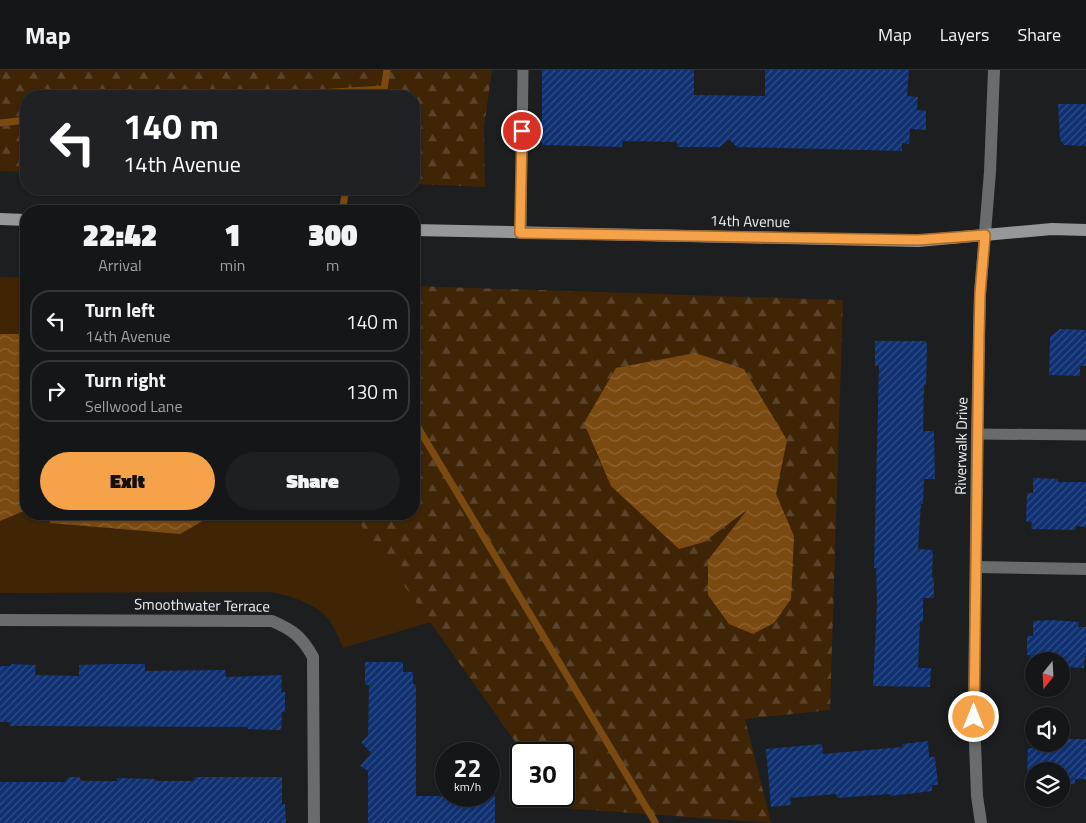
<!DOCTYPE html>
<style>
:root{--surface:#151618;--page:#1e1f21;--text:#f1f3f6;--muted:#9d9fa2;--line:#343537;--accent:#f6a248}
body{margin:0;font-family:"Titillium Web",sans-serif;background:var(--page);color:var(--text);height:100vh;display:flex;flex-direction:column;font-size:19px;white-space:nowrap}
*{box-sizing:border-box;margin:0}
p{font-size:16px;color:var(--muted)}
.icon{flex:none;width:28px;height:28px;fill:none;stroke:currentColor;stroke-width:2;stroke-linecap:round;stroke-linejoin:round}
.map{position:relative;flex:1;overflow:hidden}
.side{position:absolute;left:20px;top:135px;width:400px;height:315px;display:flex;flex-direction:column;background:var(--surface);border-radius:20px;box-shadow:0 1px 4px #0004,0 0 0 1px var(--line)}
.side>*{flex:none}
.guide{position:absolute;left:20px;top:20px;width:400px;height:105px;border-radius:20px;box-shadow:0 1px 4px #0004,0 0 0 1px var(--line);background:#202124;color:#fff;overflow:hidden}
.needle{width:32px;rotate:198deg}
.buttons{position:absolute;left:1025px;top:582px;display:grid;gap:10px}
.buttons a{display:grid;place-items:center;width:45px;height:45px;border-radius:50%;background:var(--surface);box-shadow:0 1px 4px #0004,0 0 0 1px var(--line);font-size:25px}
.speed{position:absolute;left:435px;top:672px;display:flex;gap:10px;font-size:25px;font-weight:700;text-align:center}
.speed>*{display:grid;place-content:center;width:65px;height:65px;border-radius:50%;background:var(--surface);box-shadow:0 1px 4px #0004,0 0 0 1px var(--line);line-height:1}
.speed small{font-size:12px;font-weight:400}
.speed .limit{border:2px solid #111;border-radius:8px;background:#fff;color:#111}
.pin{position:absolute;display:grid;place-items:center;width:42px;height:42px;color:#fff;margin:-21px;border:2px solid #fff;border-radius:50%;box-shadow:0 1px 5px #0007}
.me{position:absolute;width:55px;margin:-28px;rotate:0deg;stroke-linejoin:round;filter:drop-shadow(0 0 4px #0008)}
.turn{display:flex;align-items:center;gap:18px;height:105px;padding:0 20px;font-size:22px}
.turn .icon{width:65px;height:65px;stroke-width:2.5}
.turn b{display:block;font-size:35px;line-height:42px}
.eta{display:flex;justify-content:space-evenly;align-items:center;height:85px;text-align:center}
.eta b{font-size:30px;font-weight:800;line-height:35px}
.cta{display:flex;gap:10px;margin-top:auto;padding:10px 20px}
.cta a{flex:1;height:58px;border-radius:30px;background:var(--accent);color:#111;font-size:20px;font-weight:800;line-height:58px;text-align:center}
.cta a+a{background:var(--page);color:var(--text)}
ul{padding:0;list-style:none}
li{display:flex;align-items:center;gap:15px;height:62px;margin:0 10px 8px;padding:0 10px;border:2px solid var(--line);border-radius:20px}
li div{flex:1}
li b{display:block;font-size:19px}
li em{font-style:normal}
header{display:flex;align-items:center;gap:30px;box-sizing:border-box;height:70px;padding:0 25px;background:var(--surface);border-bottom:1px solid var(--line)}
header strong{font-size:24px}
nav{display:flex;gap:28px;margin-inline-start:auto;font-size:18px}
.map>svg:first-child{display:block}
.grass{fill:#3f2406}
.forest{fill:url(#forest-firs)}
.water{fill:url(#water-waves)}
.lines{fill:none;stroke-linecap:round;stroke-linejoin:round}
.stream{stroke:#7b4a11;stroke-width:7}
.building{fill:url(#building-hatch)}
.lane{stroke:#6a6b6c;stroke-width:11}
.street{stroke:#6a6b6c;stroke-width:12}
.secondary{stroke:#959799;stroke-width:12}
.route-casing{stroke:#a0692f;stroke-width:12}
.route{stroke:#f6a248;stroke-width:9}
.labels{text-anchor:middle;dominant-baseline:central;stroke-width:5;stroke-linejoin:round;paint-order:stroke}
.street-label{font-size:15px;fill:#eeeff1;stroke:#1c1e20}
</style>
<header>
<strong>Map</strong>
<nav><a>Map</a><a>Layers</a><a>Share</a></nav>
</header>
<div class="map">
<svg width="1086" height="753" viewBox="0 0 1086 753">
<defs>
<pattern id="forest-firs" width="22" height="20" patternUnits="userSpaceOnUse" patternTransform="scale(1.25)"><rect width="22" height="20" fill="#3f2406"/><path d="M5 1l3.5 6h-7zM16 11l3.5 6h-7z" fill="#5b442b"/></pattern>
<pattern id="water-waves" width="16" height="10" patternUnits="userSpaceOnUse" patternTransform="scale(1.25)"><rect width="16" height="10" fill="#7b4a11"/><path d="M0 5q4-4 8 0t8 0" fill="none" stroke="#8e6434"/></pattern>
<pattern id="building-hatch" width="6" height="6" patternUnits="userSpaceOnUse" patternTransform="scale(1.25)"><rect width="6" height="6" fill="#0f3071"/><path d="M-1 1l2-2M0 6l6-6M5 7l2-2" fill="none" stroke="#324e86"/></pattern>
</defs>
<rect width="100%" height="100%" fill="#1c1e20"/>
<path class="grass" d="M 0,207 L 26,208 L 26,444 L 353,444 L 431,552 L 343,578 C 340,571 337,563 333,556 C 321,534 293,527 271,522 L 0,523 Z"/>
<g class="forest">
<path d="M 0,0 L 492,0 L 484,57 L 485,117 L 414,114 L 414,26 L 26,26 L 26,102 L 0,101 Z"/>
<path d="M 414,216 L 843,230 L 830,640 L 745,649 L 771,753 L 563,738 L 554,726 L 564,726 L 564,684 L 524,684 L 353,444 L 414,444 Z"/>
</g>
<g class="water">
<path d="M 0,264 L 26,264 L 26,440 L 0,451 Z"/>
<path d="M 695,283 L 744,299 L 787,370 L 776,424 L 794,466 L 791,529 L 774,553 L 753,564 L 729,554 L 708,525 L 708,490 L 747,440 L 704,472 L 679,479 L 611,416 L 584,353 L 616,298 Z"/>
<path d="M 51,444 L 215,444 L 180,464 L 50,453 Z"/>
</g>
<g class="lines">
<g class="stream">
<path d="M 266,26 L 384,19 L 387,0"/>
<path d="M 0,53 L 26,50"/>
<path d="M 343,136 L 346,119"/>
<path d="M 414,351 L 655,752"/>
</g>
</g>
<g class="building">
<path d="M 542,0 L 694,0 L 694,25 L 765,26 L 765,0 L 909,0 L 907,26 L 918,27 L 917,40 L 926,41 L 926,60 L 910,59 L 909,74 L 902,73 L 902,81 L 737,77 L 729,69 L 720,77 L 677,77 L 677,72 L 623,71 L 622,77 L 542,75 Z"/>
<path d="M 1058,34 L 1086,34 L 1086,76 L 1064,75 L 1060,69 Z"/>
<path d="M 1060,259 L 1086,260 L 1086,296 L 1080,296 L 1080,306 L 1049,305 L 1050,267 Z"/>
<path d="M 875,271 L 926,271 L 927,277 L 926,315 L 924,315 L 923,361 L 934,361 L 935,409 L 924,409 L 923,434 L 921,434 L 918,479 L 933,480 L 932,508 L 934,508 L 934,528 L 923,528 L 923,552 L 920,552 L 918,598 L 931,598 L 930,617 L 873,616 L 877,534 L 876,498 L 874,498 L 879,296 L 875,296 Z"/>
<path d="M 1033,408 L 1058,409 L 1058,412 L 1086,412 L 1086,457 L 1076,456 L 1075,460 L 1031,459 L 1032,452 L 1026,451 L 1027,423 L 1033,423 Z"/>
<path d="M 1052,550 L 1079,552 L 1078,557 L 1086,557 L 1086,586 L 1085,586 L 1084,598 L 1061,597 L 1061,591 L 1034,591 L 1034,596 L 1029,596 L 1030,585 L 1027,585 L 1027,566 L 1033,566 L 1033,551 Z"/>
<path d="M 365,592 L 403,592 L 403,602 L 413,602 L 413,614 L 416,615 L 416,726 L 495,726 L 495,753 L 368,753 L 368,701 L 360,696 L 371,683 L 361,672 L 368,666 L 369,615 L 365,615 Z"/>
<path d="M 11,594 L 36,595 L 35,605 L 79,606 L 79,595 L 110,594 L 145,594 L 145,601 L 225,600 L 226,607 L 282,605 L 281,622 L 285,622 L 285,642 L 282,642 L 281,660 L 248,659 L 248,657 L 10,656 L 10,652 L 0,652 L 0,596 L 11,596 Z"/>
<path d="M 1033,668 L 1034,674 L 1061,674 L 1061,669 L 1086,669 L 1086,709 L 1075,709 L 1075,714 L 1061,713 L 1061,701 L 1034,701 L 1034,712 L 1032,712 L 1032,706 L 1027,706 L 1028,678 L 1033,678 Z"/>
<path d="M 928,671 L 929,687 L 935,687 L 938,715 L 932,715 L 932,721 L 890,726 L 890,724 L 837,728 L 836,724 L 790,728 L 791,735 L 771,737 L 766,679 L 822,674 L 823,684 L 903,677 L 902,674 Z"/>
<path d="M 69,707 L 79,707 L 82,711 L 117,711 L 117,708 L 154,709 L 157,711 L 193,711 L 195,707 L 282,707 L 282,734 L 285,734 L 286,753 L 0,753 L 0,712 L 65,712 Z"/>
</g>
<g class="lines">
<g class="lane">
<path d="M 521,163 L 523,0"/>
<path d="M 977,364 L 1086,365"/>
</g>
<g class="street">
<path d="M 976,497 L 1086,499"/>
<path d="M 0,550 L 272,551 C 293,560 302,567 313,587 L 314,753"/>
<path d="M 981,753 L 977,726 L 974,647 L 977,364 L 980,224 L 990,102 L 994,0"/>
</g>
<g class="secondary">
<path d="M 0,149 L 26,150"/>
<path d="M 414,160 L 918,171 L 1052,159 L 1086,160"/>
</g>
</g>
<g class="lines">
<defs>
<path id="route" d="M 522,61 L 520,163 L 918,170 L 985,165 L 980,224 L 979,264 L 974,647"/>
</defs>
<use href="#route" class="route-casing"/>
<use href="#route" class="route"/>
</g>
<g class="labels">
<g class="street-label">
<text transform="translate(750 151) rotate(1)">14th Avenue</text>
<text transform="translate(961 376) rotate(-89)">Riverwalk Drive</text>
<text transform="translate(202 535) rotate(1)">Smoothwater Terrace</text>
</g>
</g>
</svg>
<div class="buttons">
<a><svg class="needle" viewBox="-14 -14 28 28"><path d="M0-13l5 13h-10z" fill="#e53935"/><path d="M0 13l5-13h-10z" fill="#9d9fa2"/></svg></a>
<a><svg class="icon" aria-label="sound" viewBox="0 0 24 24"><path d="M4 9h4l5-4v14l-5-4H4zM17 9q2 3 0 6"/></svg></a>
<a><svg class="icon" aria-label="layers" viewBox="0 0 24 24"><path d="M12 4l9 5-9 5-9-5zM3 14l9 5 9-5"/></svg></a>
</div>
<div class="speed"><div>22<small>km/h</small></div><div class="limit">30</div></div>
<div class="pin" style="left:522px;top:61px;background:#d93025"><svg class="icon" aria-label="arrive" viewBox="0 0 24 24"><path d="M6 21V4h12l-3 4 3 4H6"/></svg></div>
<svg class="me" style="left:974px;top:647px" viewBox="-20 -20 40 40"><circle r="17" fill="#f6a248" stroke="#fff" stroke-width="3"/><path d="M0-11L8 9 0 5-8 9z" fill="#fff"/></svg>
<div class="guide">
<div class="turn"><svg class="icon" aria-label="left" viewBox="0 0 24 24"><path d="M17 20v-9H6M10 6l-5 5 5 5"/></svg><div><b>140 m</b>14th Avenue</div></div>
</div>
<section class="side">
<div class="eta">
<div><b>22:42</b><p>Arrival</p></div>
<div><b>1</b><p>min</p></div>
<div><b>300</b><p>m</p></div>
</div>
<ul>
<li><svg class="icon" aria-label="left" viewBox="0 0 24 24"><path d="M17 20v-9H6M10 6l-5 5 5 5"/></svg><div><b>Turn left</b><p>14th Avenue</p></div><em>140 m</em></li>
<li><svg class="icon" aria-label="right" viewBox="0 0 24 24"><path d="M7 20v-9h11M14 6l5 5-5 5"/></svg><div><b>Turn right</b><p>Sellwood Lane</p></div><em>130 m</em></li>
</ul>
<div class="cta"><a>Exit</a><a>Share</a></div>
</section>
</div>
